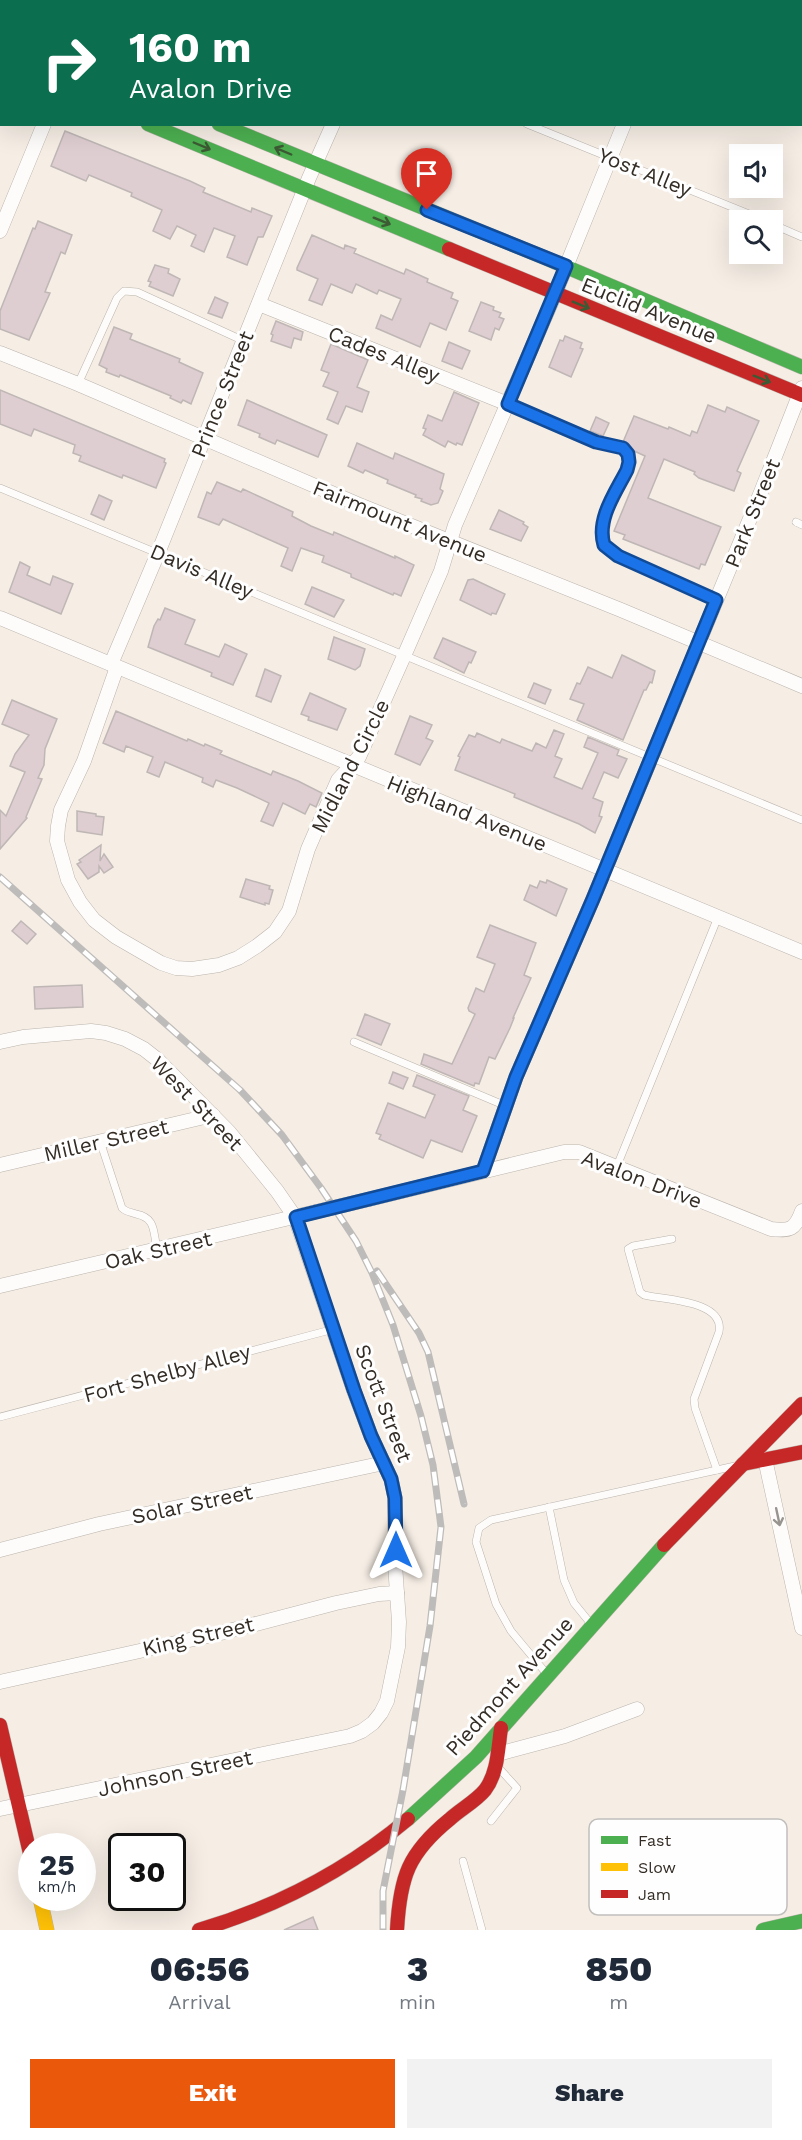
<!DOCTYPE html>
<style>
:root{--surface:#fff;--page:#f2f2f3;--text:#1f2937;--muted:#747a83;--accent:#ea580c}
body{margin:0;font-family:"Work Sans",sans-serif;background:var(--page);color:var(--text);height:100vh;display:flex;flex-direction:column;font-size:22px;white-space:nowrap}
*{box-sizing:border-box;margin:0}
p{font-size:20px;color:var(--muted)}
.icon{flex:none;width:33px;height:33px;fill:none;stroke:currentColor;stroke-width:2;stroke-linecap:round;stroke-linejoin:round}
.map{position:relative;height:1930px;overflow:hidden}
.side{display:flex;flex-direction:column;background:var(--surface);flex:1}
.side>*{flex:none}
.top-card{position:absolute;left:0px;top:0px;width:802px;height:126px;box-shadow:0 6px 24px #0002;background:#0b6e4f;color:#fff;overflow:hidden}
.tools{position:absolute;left:729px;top:144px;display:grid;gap:12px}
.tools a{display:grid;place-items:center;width:54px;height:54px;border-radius:0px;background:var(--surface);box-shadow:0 6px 24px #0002;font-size:30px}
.speed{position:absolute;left:18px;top:1833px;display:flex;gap:12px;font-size:30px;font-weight:700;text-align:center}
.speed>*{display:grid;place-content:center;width:78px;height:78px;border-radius:50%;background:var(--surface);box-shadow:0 6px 24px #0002;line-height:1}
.speed small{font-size:15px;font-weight:400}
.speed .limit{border:3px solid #111;border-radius:9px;background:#fff;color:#111}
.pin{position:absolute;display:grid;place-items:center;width:51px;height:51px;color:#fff;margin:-62px -26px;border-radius:50% 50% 50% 0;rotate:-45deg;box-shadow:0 0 6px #0007}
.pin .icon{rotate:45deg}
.me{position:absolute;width:66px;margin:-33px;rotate:0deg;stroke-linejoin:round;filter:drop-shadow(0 0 4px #0008)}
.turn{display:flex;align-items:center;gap:21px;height:126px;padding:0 30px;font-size:27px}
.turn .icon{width:78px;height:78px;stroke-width:2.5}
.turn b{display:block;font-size:42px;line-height:51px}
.eta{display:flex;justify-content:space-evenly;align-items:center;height:102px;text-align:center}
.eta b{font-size:36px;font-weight:800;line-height:42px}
.button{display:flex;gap:12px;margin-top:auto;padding:12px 30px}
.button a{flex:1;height:69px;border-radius:0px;background:var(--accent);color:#fff;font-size:24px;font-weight:800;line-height:69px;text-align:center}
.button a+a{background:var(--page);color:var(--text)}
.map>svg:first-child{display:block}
.building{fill:#decdd1;stroke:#bfb7b5;stroke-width:1.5}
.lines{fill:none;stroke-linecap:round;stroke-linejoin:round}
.lane-casing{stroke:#bab4ac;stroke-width:8}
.street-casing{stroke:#bab4ac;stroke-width:15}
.fast-casing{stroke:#bab4ac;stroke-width:15}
.slow-casing{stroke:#bab4ac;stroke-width:15}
.jam-casing{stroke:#bab4ac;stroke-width:15}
.lane{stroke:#fefcfb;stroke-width:7}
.street{stroke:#fefcfb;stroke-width:14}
.fast{stroke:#4caf50;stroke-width:14}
.slow{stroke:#ffc107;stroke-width:14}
.jam{stroke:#c62828;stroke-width:14}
.rail-casing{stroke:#bebcba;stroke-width:7}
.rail{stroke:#fefefe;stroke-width:4.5;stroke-dasharray:14;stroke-linecap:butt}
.street-bridge-casing{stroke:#bab4ac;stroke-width:15;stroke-linecap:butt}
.street-bridge{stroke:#fefcfb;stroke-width:14}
.oneway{stroke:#3c5a34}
.oneway2{stroke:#989490}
.route-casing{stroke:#114b97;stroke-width:15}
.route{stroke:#1a73e8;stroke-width:10}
.labels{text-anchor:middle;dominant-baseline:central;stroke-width:6;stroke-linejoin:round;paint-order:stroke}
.street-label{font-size:21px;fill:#332c25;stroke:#fefefe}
.key{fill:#fefefe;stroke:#c1bfbd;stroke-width:1.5}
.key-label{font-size:16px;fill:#332c25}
</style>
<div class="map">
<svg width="802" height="1930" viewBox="0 0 802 1930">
<rect width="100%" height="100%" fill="#f6eee5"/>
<g class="building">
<path d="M 65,131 L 190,181 L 205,188 L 203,192 L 251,212 L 252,208 L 272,216 L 263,237 L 258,237 L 247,265 L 227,257 L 235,236 L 214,228 L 204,252 L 191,246 L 196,235 L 177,226 L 170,239 L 153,231 L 162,210 L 131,196 L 132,193 L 89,175 L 86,181 L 51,166 Z"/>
<path d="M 38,221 L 72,235 L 65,254 L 61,252 L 45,292 L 50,293 L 29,340 L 0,329 L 0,311 L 33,228 L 35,229 Z"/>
<path d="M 312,235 L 344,249 L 345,245 L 356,249 L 354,253 L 404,274 L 406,269 L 428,279 L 427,282 L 453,293 L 451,298 L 458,301 L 446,330 L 430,323 L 420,347 L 376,328 L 381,315 L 392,320 L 401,299 L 379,290 L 377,294 L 356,284 L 352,293 L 331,284 L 322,305 L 309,300 L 318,279 L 297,270 L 297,268 Z"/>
<path d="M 155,265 L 169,269 L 168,273 L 180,279 L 173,296 L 149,286 L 151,282 L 148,281 Z"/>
<path d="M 215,297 L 228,303 L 222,318 L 208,313 Z"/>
<path d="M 481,302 L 494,307 L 493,310 L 501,313 L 499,317 L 504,319 L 499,330 L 495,328 L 491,340 L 469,331 Z"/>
<path d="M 276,321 L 303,332 L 301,340 L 294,338 L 291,348 L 271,341 L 273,335 L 271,334 Z"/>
<path d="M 114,327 L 132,334 L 130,339 L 180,359 L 179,362 L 203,373 L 191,404 L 183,400 L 181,403 L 170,398 L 171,396 L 120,375 L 119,377 L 106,372 L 107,369 L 99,365 Z"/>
<path d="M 565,336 L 582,343 L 580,348 L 583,349 L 571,377 L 549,367 L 560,340 L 563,341 Z"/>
<path d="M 449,342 L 470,351 L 462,369 L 442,361 Z"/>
<path d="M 331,344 L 368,360 L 357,387 L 369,392 L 362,412 L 346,406 L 338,424 L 327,419 L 338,392 L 323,386 L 329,373 L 321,370 Z"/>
<path d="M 0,390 L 165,459 L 164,462 L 166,463 L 156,488 L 123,475 L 122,478 L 79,461 L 81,456 L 73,453 L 75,445 L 34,429 L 31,436 L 0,424 Z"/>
<path d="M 454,392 L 479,403 L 462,445 L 457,443 L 456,445 L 448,441 L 445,447 L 423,435 L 426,429 L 423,428 L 428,415 L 442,421 Z"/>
<path d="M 247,400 L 327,435 L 318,457 L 277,440 L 275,444 L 259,437 L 260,434 L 238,425 Z"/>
<path d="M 708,405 L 725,412 L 727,407 L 759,421 L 737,471 L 741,473 L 734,491 L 699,478 L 694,474 L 695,472 L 664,459 L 648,498 L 721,527 L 705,565 L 701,564 L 699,569 L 623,539 L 625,535 L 614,531 L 645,456 L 632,450 L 623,442 L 634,416 L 668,429 L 669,427 L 690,436 L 692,431 L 697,433 Z"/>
<path d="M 596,417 L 609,423 L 603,436 L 590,431 Z"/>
<path d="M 357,443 L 393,459 L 395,453 L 444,474 L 440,489 L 443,491 L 438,503 L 431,505 L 421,501 L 422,499 L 415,497 L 416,495 L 387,483 L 388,480 L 365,470 L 363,473 L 348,466 Z"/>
<path d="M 217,482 L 241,492 L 243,489 L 293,512 L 292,516 L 311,526 L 333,535 L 334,532 L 395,558 L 395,556 L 414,565 L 401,596 L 394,593 L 393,595 L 351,577 L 351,574 L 322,562 L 324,556 L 301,548 L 292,571 L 281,566 L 288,548 L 223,519 L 219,525 L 198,517 L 207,492 L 211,494 Z"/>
<path d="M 99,495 L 112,501 L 104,520 L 91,514 Z"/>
<path d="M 499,510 L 524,522 L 523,524 L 528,527 L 521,541 L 490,529 Z"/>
<path d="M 20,562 L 30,567 L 27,575 L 50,585 L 53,576 L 73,584 L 61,614 L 9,592 Z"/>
<path d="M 473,579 L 505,594 L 496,614 L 492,613 L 491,615 L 460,600 L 468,580 Z"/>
<path d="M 312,587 L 344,600 L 334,617 L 305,604 Z"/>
<path d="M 165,608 L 195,620 L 185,644 L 219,657 L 225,644 L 247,654 L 233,685 L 211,676 L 212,673 L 148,647 L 154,626 L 158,619 L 160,620 Z"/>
<path d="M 334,637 L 365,649 L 360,666 L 355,670 L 328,659 Z"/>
<path d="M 443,638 L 476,652 L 471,663 L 469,662 L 464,673 L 434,658 Z"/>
<path d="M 622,655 L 655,671 L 652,683 L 650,682 L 646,690 L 644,690 L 623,740 L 577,720 L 584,704 L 570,699 L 577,683 L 580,684 L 588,667 L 612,678 Z"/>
<path d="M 265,669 L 281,676 L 271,702 L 256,696 Z"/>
<path d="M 534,683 L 551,690 L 545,704 L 528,697 Z"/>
<path d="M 310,693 L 346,709 L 337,730 L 308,720 L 309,717 L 301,714 Z"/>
<path d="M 12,700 L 57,719 L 45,749 L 44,765 L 38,778 L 42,779 L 26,817 L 27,818 L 0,849 L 0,810 L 6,816 L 25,772 L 10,766 L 15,754 L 29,735 L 2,724 Z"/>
<path d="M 116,711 L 187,741 L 188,739 L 204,746 L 205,744 L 222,751 L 220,754 L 264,772 L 271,775 L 273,771 L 298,781 L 322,793 L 316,807 L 310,804 L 305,814 L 283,803 L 273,826 L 261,821 L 269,803 L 237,788 L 216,780 L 213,787 L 202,782 L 203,778 L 165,762 L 159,777 L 147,772 L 153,757 L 126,746 L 124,752 L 103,743 Z"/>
<path d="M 410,716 L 432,725 L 426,738 L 433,741 L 420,765 L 395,754 Z"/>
<path d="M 554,730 L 564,734 L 555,756 L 562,759 L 554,777 L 582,789 L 598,753 L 584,747 L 588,737 L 619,750 L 617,755 L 627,759 L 618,778 L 604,772 L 593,798 L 603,802 L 599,816 L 602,817 L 595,833 L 579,824 L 514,797 L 515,794 L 455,770 L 460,757 L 458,756 L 469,735 L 475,737 L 477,733 L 500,743 L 502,739 L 532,751 L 536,743 L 546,748 Z"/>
<path d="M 77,811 L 96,814 L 96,816 L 104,817 L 102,835 L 77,831 Z"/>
<path d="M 101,845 L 100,861 L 104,854 L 113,867 L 104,873 L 99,866 L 99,872 L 88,879 L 77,864 L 81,862 L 79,860 Z"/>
<path d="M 246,879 L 270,886 L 269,889 L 273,890 L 269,904 L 265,903 L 265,905 L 240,897 Z"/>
<path d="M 547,880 L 567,889 L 556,916 L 524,900 L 530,885 L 537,888 L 540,881 L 546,883 Z"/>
<path d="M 21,921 L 36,934 L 27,944 L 12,931 Z"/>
<path d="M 490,925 L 536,943 L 524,975 L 531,978 L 513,1018 L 514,1018 L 510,1028 L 495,1059 L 489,1057 L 479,1084 L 475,1083 L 474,1086 L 421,1064 L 424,1054 L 452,1064 L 475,1014 L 469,1011 L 468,1008 L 476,988 L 484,992 L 495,964 L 477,957 Z"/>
<path d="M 82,985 L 83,1007 L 35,1009 L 34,987 Z"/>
<path d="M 365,1014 L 390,1024 L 381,1045 L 357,1035 Z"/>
<path d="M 393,1072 L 408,1078 L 403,1089 L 389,1083 Z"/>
<path d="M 417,1075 L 469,1096 L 463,1110 L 477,1116 L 462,1152 L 431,1140 L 423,1158 L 379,1139 L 381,1135 L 376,1133 L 388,1103 L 425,1118 L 435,1095 L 413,1086 Z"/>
<path d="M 313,1917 L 318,1930 L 284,1930 Z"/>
</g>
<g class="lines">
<defs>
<g id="lane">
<path d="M 227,0 L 230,2"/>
<path d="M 527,124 L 764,220"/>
<path d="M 772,224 L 802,237"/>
<path d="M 78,384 L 117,298 L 124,291 L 137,292 L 244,341"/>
<path d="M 508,404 L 596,442 L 623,448 L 628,455 L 629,462 L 605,513 L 602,522 L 604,545 L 618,556 L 716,600"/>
<path d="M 0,488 L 802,820"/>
<path d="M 796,522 L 802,525"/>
<path d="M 354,1042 L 506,1106"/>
<path d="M 100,1141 L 122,1208 C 126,1212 130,1212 136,1214 C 156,1218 153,1231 157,1249"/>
<path d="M 617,1166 L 718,917"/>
<path d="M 672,1239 L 633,1246 L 628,1249 L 640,1292 L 644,1295 C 664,1300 725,1300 719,1332 L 694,1399 L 695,1408 L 717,1470"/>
<path d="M 0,1417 L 334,1329"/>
<path d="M 549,1507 L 564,1580 L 574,1603 L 591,1624"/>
<path d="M 546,1673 L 511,1631 L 496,1604 L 476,1542 L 479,1528 L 491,1520 L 735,1466"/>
<path d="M 491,1821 L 517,1788 L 497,1766"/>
<path d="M 463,1861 L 482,1930"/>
</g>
<g id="street">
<path d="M 580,0 L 583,2"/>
<path d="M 95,2 L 96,0"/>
<path d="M 384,2 L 385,0"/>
<path d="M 674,2 L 674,0"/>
<path d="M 801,89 L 802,90"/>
<path d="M 0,231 L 44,124"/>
<path d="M 259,304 L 508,404"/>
<path d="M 0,353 L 78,384 L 357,504 L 621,610 L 802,686"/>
<path d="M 0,618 L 802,952"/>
<path d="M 111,664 L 158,553 L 309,178 L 333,124"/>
<path d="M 117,667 L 84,761 L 61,810 L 58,826 L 57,841 L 68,880 L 80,902 L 94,920 L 116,937 L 161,963 L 176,968 L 192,969 L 219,965 L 238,958 L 257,946 L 275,932 L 289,911 L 308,849 L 338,780 L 359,757 L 404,656 L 441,571 L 455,525 L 555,294 L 624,124"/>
<path d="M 0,1042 L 23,1037 L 91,1031 L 106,1033 L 125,1039 L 144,1049 L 158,1060 L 229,1132 L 277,1191 L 295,1217 L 354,1391 L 371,1436 L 391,1479 L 395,1498 L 395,1564 L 399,1622 L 398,1647 L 387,1701 L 381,1713 L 373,1723 L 362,1731 L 350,1736 L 0,1809"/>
<path d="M 0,1165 L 213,1115"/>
<path d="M 483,1171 L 516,1077 L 593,899 L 761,492 L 802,388"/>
<path d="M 370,1199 L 564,1152 L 579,1152 L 771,1229 C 790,1231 795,1230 802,1211"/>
<path d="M 0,1286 L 315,1212"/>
<path d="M 765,1459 L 802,1628"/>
<path d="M 0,1550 L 99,1524 L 384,1463"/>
<path d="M 0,1682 L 221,1633 L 336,1603 L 379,1594 L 397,1593"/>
<path d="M 498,1754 L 565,1736 L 637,1709"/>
</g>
<g id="fast">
<path d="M 0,65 L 2,66"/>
<path d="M 148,124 L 449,249"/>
<path d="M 219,124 L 543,257 L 802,367"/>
<path d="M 408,1819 L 476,1757 L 664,1545"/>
<path d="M 763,1930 L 802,1921"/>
</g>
<path id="slow" d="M 40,1898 L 47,1930"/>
<g id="jam">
<path d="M 0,33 L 2,34"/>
<path d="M 449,249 L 802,395"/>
<path d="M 743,1464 L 802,1452"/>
<path d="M 664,1545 L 802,1404"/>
<path d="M 0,1725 L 32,1862"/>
<path d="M 199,1930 C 276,1907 346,1871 408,1819"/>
<path d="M 397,1930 C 400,1877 408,1853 450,1819 C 461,1809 476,1801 485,1790 C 498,1773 498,1748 501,1728"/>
</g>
</defs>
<use href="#lane" class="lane-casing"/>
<use href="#street" class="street-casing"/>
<use href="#fast" class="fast-casing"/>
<use href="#slow" class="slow-casing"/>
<use href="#jam" class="jam-casing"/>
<use href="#lane" class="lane"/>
<use href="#street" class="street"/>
<use href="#fast" class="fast"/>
<use href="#slow" class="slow"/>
<use href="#jam" class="jam"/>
<defs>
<g id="rail">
<path d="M 0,877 L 240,1090 L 282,1135 L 321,1188 L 356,1241 L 372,1273 L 393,1325 L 421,1416 L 433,1465 L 441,1527 L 430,1626 L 403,1790 L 383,1891 L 383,1930"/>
<path d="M 377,1271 L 419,1333 L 428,1352 L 464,1504"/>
</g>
</defs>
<use href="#rail" class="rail-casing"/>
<use href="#rail" class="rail"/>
<defs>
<path id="street-bridge" d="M 315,1212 L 370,1199"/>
</defs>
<use href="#street-bridge" class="street-bridge-casing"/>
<use href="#street-bridge" class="street-bridge"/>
</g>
<defs><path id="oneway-shaft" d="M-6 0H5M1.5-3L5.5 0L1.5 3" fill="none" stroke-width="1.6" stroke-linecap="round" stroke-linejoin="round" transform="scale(1.5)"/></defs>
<g class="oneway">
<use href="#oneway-shaft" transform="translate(202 146) rotate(23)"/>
<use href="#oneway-shaft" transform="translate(283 151) rotate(-157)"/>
<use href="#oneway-shaft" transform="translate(382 221) rotate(22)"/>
<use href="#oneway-shaft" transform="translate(581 305) rotate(22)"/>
<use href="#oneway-shaft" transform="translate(762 379) rotate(22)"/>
</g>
<use class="oneway2" href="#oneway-shaft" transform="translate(778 1517) rotate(78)"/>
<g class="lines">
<defs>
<path id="route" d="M 396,1550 L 395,1498 L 391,1479 L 371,1436 L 354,1390 L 296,1217 L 483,1171 L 516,1077 L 593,899 L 716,600 L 618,556 L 604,545 C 596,519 616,492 627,470 L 629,462 L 628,454 L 623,448 L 596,442 L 508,404 L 566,266 L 427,210"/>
</defs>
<use href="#route" class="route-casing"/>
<use href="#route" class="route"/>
</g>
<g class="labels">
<g class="street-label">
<text transform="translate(645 172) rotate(22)">Yost Alley</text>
<text transform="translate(649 310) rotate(22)">Euclid Avenue</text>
<text transform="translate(384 354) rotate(22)">Cades Alley</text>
<text transform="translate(222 394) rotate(-68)">Prince Street</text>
<text transform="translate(752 513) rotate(-68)">Park Street</text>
<text transform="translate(400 521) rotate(22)">Fairmount Avenue</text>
<text transform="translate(202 571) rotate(23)">Davis Alley</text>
<text transform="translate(350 766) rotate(-63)">Midland Circle</text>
<text transform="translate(467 813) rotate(22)">Highland Avenue</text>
<text transform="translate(197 1103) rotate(46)">West Street</text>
<text transform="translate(106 1140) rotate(-13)">Miller Street</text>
<text transform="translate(642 1179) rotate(21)">Avalon Drive</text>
<text transform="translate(158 1250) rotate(-13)">Oak Street</text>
<text transform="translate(167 1373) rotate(-15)">Fort Shelby Alley</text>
<text transform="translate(384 1403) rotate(69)">Scott Street</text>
<text transform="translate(192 1504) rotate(-12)">Solar Street</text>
<text transform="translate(198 1636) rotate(-13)">King Street</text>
<text transform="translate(509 1686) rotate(-48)">Piedmont Avenue</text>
<text transform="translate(175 1773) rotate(-12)">Johnson Street</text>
</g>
</g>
<rect x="589" y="1819" width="198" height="96" rx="9" class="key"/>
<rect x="601" y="1836" width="27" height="8" fill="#4caf50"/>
<rect x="601" y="1863" width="27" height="8" fill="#ffc107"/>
<rect x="601" y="1890" width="27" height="8" fill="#c62828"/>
<g class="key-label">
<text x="638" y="1846">Fast</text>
<text x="638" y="1873">Slow</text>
<text x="638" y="1900">Jam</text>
</g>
</svg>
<div class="tools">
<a><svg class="icon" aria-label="sound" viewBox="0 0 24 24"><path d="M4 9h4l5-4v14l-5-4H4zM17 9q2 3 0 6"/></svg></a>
<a><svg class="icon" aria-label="search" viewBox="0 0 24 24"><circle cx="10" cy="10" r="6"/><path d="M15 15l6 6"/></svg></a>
</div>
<div class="speed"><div>25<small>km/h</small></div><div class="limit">30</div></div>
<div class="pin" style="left:427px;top:210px;background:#d93025"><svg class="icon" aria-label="arrive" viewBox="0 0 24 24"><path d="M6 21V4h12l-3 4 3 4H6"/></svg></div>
<svg class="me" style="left:396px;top:1550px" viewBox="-20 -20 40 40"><path d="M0-17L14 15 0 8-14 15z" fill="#1a73e8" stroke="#fff" stroke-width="4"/></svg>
<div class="top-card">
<div class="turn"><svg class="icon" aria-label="right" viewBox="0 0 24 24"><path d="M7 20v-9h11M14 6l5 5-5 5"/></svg><div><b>160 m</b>Avalon Drive</div></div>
</div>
</div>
<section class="side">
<div class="eta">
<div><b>06:56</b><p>Arrival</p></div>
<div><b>3</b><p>min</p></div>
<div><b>850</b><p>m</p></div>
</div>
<div class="button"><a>Exit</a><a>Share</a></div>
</section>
